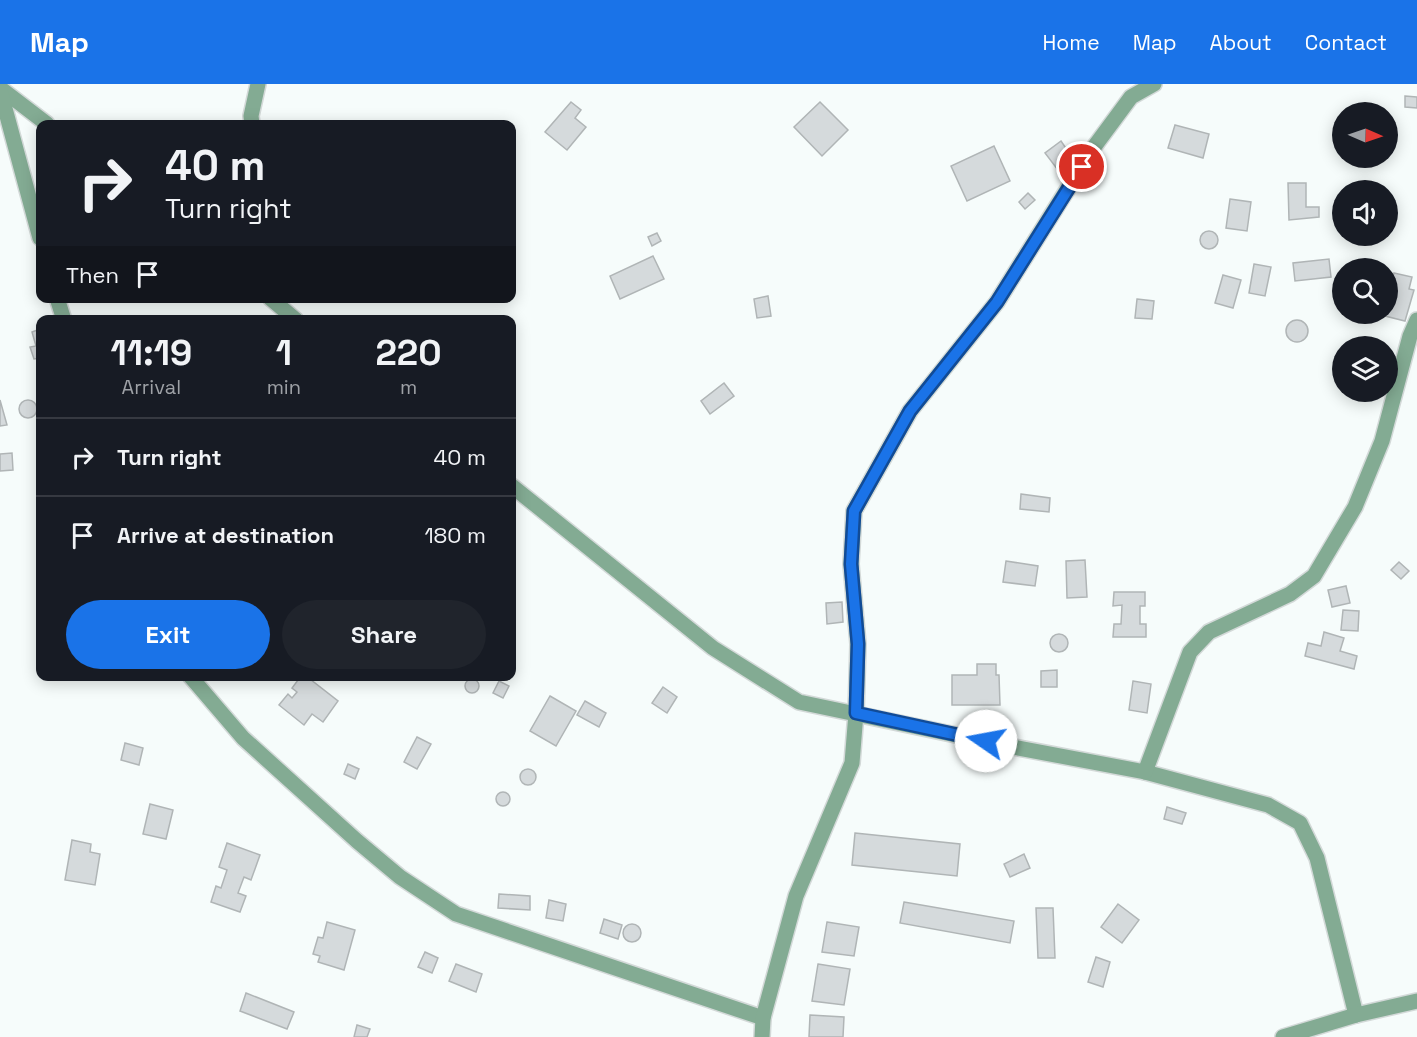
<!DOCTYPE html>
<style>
:root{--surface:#171b24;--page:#20242c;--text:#f1f3f6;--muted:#9ea1a6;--line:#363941;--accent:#1a73e8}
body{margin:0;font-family:"Space Grotesk",sans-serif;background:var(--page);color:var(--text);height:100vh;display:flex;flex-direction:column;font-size:22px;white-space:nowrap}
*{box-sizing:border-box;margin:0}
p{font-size:20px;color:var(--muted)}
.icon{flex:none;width:33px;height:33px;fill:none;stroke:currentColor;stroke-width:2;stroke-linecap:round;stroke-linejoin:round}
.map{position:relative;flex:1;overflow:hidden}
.side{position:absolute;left:36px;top:231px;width:480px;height:366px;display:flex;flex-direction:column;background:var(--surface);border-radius:12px;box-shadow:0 3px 15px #0003}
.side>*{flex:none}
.hud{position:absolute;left:36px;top:36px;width:480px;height:183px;border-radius:12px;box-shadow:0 3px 15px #0003;background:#171b24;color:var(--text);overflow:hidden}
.needle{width:39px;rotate:92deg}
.tools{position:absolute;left:1332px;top:18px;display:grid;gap:12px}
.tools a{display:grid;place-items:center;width:66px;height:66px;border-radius:50%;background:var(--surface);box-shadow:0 3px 15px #0003;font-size:30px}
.pin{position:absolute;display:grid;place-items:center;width:51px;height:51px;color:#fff;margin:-26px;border:3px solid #fff;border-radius:50%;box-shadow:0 2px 6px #0007}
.me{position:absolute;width:66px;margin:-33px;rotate:282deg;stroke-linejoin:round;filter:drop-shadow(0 0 4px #0008)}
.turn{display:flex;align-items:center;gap:21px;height:126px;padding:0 30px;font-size:27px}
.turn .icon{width:78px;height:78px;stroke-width:2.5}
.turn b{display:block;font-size:42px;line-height:51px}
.then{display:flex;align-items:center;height:57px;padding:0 30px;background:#0003;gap:12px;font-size:22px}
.eta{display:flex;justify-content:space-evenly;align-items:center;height:102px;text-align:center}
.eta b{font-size:36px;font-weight:700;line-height:42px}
.action{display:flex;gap:12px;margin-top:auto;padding:12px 30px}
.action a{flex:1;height:69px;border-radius:36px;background:var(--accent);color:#fff;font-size:24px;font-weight:700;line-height:69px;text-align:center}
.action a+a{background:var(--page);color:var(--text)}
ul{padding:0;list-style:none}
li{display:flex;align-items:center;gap:18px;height:78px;padding:0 30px;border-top:2px solid var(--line)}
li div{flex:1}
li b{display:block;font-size:22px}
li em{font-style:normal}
header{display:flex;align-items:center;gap:36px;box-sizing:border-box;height:84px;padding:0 30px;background:var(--accent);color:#fff}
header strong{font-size:28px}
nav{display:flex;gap:33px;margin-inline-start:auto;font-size:21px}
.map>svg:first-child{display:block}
.building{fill:#d5dadc;stroke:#b0b5b6;stroke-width:1.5}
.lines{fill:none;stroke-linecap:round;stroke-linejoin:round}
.minor-casing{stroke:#d3d9d8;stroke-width:18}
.minor{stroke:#83ab93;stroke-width:15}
.route-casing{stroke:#114b97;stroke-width:15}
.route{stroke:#1a73e8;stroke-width:10}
</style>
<header>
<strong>Map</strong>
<nav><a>Home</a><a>Map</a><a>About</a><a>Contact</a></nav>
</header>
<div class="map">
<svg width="1417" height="953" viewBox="0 0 1417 953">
<rect width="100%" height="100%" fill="#f6fcfb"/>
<g class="building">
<path d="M 1405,12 L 1417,13 L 1417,24 L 1405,23 Z"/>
<path d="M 571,18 L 581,26 L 575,34 L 586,43 L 567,66 L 545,48 Z"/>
<path d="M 820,18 L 848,46 L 822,72 L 794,43 Z"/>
<path d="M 1175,41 L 1209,50 L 1203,74 L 1168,64 Z"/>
<path d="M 1061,57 L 1076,79 L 1061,90 L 1045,69 Z"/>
<path d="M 994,62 L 1010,97 L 967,117 L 951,82 Z"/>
<path d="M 1288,99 L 1306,99 L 1306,123 L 1319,123 L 1319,133 L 1289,136 Z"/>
<path d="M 1028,109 L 1035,116 L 1025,125 L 1019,118 Z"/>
<path d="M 1230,115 L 1251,118 L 1247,147 L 1226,144 Z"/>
<circle cx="1209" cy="156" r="9"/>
<path d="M 657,149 L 661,157 L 652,162 L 648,153 Z"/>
<path d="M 653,172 L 664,195 L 620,215 L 610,192 Z"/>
<path d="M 1329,175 L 1331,193 L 1295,197 L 1293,179 Z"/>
<path d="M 1254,180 L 1271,183 L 1265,212 L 1249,209 Z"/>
<path d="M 1394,189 L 1412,193 L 1409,205 L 1414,206 L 1405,237 L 1377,230 L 1388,230 L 1388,198 L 1391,200 Z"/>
<path d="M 1223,191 L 1241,196 L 1233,224 L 1215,219 Z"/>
<path d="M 768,212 L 771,232 L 757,234 L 754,215 Z"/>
<path d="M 1137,215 L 1154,217 L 1152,235 L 1135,234 Z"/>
<circle cx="1297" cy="247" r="11"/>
<path d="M 40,245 L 40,274 L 34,275 L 30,263 L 36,262 L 32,248 Z"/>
<path d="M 724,299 L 734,312 L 710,330 L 701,317 Z"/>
<path d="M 0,316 L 7,341 L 0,342 Z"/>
<circle cx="28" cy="325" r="9"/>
<path d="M 12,369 L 13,386 L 0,387 L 0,370 Z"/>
<path d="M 1021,410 L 1050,414 L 1049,428 L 1020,425 Z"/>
<path d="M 1085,476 L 1087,513 L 1067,514 L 1066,477 Z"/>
<path d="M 1006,477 L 1038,482 L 1035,502 L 1003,498 Z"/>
<path d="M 1399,478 L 1409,487 L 1401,495 L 1391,486 Z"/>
<path d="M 1346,502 L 1350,519 L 1332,523 L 1328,506 Z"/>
<path d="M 1114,508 L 1145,508 L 1145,522 L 1140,522 L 1140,540 L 1146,540 L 1146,553 L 1113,553 L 1114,540 L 1121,540 L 1122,521 L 1113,522 Z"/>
<path d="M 842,518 L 843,538 L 827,540 L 826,519 Z"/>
<path d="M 1343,526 L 1359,527 L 1358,547 L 1341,546 Z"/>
<path d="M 1324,548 L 1344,554 L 1340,567 L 1357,572 L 1354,585 L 1305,572 L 1308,559 L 1321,562 Z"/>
<circle cx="1059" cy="559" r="9"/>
<path d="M 977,580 L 996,580 L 996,591 L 999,591 L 1000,621 L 952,621 L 952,591 L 977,591 Z"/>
<path d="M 1057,586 L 1057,603 L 1041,603 L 1041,587 Z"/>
<path d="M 301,592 L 306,592 L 338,617 L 323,638 L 312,630 L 304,641 L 279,621 L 288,610 L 292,614 L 297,608 L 292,604 Z"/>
<circle cx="472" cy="602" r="7"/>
<path d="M 499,597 L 509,602 L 503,614 L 493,609 Z"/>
<path d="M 1133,597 L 1151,600 L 1147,629 L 1129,626 Z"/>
<path d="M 663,603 L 677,613 L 667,629 L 652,619 Z"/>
<path d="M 550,612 L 576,627 L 556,662 L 530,647 Z"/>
<path d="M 585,617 L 606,629 L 599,643 L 577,631 Z"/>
<path d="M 417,653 L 431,660 L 417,685 L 404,678 Z"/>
<path d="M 125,659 L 143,664 L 139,681 L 121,676 Z"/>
<path d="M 348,680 L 359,685 L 355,695 L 344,690 Z"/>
<circle cx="528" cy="693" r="8"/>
<circle cx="503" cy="715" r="7"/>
<path d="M 150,720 L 173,726 L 166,755 L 143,750 Z"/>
<path d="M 1167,723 L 1186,729 L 1182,740 L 1164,735 Z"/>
<path d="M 855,749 L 960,760 L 957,792 L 852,781 Z"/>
<path d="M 72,756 L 91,760 L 90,768 L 100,770 L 95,801 L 65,796 Z"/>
<path d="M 227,759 L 260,771 L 251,796 L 244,793 L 238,809 L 246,812 L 240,828 L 211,818 L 216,802 L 221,804 L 227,786 L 219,783 Z"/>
<path d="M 1024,770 L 1030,784 L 1010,793 L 1004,780 Z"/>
<path d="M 499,810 L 530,812 L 530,826 L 498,824 Z"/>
<path d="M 549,816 L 566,820 L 563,837 L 546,834 Z"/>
<path d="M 904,818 L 1014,837 L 1010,859 L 900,839 Z"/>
<path d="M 1118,820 L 1139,836 L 1122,859 L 1101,843 Z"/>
<path d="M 1036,824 L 1053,824 L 1055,874 L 1038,874 Z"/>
<path d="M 604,835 L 622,841 L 618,855 L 600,849 Z"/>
<path d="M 327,838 L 355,846 L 344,886 L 318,878 L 320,872 L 313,870 L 318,853 L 323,854 Z"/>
<path d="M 827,838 L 859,843 L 854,872 L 822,868 Z"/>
<circle cx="632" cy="849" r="9"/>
<path d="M 425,868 L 438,874 L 432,889 L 418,883 Z"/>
<path d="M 1096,873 L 1110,878 L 1103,903 L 1088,898 Z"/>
<path d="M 456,880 L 482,890 L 476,908 L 449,897 Z"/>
<path d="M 818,880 L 850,885 L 844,921 L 812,917 Z"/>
<path d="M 246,909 L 294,928 L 287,945 L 240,927 Z"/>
<path d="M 810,931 L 844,933 L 843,953 L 809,953 Z"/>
<path d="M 357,941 L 370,945 L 367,953 L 354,953 Z"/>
</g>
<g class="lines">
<defs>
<g id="minor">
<path d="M 0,4 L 47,40"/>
<path d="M 0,6 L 40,154"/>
<path d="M 252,40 L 251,32 L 258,0"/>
<path d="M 57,214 L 64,236"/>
<path d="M 270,214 L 296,236"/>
<path d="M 512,402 L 713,564 L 799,618 L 1008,662 L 1145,688 L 1268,721 L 1300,739 L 1317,774 L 1356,931"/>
<path d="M 190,592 L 243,654 L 357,757 L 400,793 L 456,830 L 763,934"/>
<path d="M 1145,688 L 1190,568 L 1209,548 L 1290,510 L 1314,492 L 1355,423 L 1382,357 L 1410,252 L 1417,236"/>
<path d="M 762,953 L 763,934 L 796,812 L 852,679 L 856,629 L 858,560 L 851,480 L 854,427 L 910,327 L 997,218 L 1094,63 L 1131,13 L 1154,0"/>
<path d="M 1283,953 L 1356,931 L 1417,917"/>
</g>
</defs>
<use href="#minor" class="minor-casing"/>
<use href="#minor" class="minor"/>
</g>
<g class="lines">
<defs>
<path id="route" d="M 986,657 L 856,629 L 858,560 L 851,480 L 854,427 L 910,327 L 997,218 L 1082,83"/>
</defs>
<use href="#route" class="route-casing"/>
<use href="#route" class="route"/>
</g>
</svg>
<div class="tools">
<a><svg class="needle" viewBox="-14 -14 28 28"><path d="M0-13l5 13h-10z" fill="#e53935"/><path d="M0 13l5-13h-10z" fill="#9ea1a6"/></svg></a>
<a><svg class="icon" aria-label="sound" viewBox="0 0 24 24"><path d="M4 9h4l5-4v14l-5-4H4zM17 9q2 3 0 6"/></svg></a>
<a><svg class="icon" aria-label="search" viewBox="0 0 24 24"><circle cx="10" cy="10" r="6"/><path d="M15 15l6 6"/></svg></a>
<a><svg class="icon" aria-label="layers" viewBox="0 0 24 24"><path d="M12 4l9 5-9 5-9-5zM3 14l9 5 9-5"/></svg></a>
</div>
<div class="pin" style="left:1082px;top:83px;background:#d93025"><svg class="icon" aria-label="arrive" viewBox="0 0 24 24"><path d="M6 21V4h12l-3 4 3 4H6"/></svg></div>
<svg class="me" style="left:986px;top:657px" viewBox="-20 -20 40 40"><circle r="19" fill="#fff"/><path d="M0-13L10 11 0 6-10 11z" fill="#1a73e8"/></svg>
<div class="hud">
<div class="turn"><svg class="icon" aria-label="right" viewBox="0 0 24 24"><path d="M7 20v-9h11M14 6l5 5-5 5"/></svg><div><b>40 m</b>Turn right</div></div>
<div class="then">Then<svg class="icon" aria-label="arrive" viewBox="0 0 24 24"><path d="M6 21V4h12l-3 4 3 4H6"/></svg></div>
</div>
<section class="side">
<div class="eta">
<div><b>11:19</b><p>Arrival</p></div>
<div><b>1</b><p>min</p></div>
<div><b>220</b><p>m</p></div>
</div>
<ul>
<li><svg class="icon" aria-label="right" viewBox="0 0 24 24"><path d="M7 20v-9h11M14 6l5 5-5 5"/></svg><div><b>Turn right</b></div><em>40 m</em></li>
<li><svg class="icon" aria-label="arrive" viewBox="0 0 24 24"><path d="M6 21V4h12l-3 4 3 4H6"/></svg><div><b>Arrive at destination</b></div><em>180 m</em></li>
</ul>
<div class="action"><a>Exit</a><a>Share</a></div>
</section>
</div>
